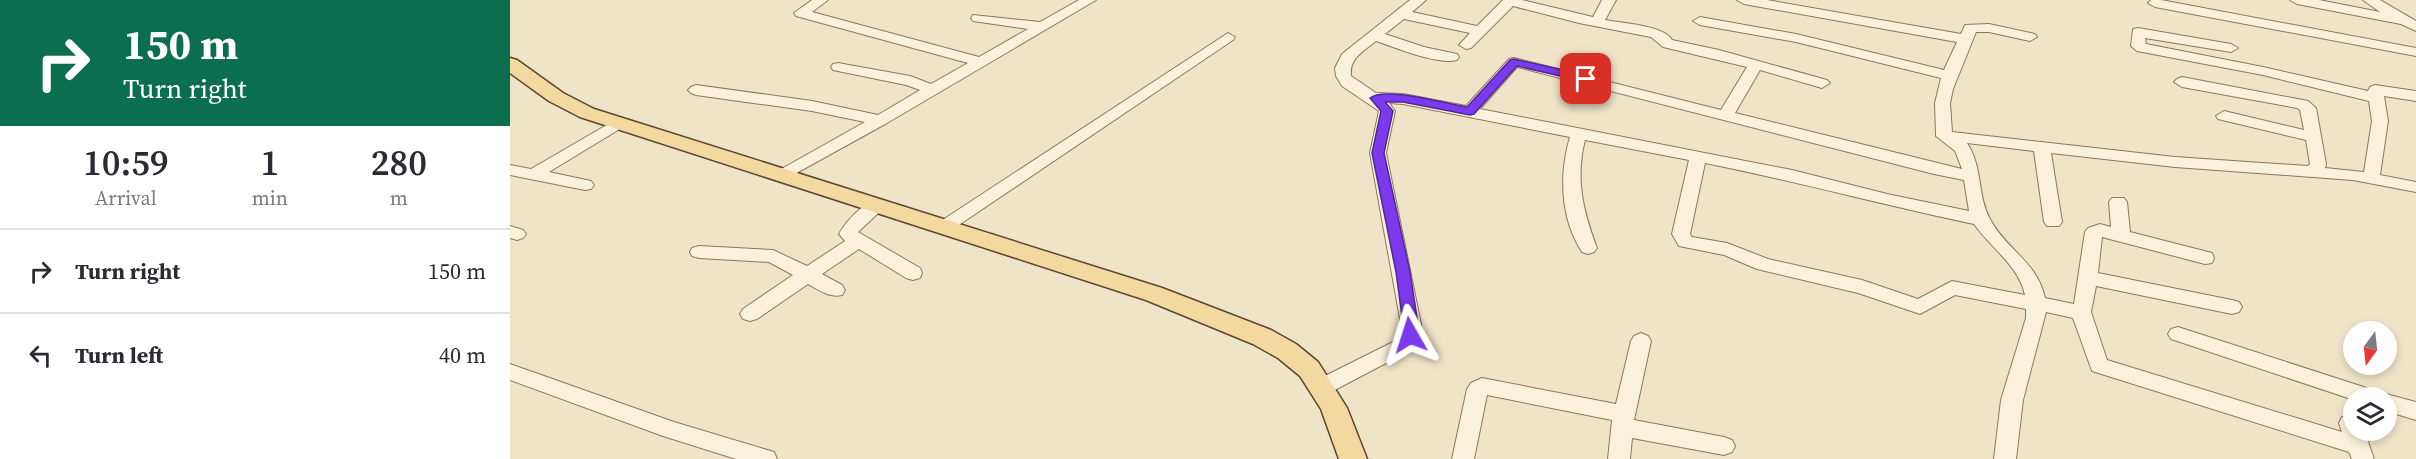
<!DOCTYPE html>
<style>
:root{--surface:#fff;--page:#f7f7f7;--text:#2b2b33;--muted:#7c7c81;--line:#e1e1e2}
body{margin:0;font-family:"Source Serif 4",serif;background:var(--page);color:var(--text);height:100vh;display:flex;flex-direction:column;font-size:22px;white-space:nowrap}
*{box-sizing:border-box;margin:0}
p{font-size:20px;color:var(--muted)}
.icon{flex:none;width:33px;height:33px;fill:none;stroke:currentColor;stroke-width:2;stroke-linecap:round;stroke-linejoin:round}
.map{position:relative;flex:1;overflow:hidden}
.drawer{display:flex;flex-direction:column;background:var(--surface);width:510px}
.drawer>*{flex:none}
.top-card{background:#0b6e4f;color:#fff;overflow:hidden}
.needle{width:39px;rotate:195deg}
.tools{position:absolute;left:1833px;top:321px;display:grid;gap:12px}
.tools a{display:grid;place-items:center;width:54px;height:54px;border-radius:50%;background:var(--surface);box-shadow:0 3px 9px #0003;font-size:30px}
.pin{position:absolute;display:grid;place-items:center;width:51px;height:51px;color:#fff;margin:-26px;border-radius:12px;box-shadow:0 3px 9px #0006}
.me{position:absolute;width:66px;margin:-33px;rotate:354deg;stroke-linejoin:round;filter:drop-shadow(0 0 4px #0008)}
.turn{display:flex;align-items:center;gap:21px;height:126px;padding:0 24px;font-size:27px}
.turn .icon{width:78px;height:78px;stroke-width:2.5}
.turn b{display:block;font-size:42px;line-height:51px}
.eta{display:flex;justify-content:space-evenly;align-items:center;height:102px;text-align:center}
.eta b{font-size:36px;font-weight:600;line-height:42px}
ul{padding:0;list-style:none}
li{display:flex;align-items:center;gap:18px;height:84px;padding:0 24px;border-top:2px solid var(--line)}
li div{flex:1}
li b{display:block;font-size:22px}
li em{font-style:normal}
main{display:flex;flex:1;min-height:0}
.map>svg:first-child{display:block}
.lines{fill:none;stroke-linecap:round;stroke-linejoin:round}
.minor-casing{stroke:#8d765c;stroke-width:2}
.major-casing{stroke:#5b4430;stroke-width:3}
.minor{fill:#faf1dc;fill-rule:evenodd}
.major{fill:#f3d9a0;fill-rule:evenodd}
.route{fill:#7c3aed;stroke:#51269a;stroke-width:1.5}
</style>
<main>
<section class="drawer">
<div class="top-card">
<div class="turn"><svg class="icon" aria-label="right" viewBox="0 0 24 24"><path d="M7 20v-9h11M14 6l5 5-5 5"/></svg><div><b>150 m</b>Turn right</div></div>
</div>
<div class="eta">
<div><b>10:59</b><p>Arrival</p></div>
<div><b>1</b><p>min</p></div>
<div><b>280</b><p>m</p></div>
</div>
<ul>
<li><svg class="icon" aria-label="right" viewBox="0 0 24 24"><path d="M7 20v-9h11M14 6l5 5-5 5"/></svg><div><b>Turn right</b></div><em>150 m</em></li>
<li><svg class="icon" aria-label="left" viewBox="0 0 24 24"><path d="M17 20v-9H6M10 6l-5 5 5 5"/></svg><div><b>Turn left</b></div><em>40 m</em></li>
</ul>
</section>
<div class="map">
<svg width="1906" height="459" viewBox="0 0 1906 459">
<rect width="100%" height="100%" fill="#f0e4c8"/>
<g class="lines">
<defs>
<g id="minor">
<path d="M 302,0 L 318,0 L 302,12 L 469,57 L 518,29 L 463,21 L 461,18 L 463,15 L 530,22 L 569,0 L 586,0 L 377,123 L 272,181 L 266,180 L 264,176 L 266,172 L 355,122 L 302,111 L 186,95 L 181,93 L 178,90 L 181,87 L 186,85 L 302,101 L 368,115 L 410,90 L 396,85 L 323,70 L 321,67 L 323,64 L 328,63 L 400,76 L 421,84 L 458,63 L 286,16 L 284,13 Z"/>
<path d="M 900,0 L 916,0 L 902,12 L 967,26 L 993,0 L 1012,0 L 1083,17 L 1092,0 L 1106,0 L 1095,20 C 1112,23 1156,26 1162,40 L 1209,50 L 1317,80 L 1320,83 L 1312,88 L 1250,70 L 1225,113 L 1452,169 L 1445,151 L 1426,136 L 1425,103 L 1431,78 L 1286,42 L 1190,25 L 1183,21 L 1190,17 L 1286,34 L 1434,70 L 1447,42 L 1234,4 L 1227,0 L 1257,0 L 1451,34 L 1455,25 L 1479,24 L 1525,34 L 1527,37 L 1520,41 L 1479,32 L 1466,32 L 1443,89 L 1440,103 L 1442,132 L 1665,157 L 1798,166 L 1800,164 L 1796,140 L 1708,119 L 1706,116 L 1714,111 L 1794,130 L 1790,110 L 1787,108 L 1672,87 L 1664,82 L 1667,79 L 1672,77 L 1798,101 L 1806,108 L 1816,164 L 1815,168 L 1854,172 L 1862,121 L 1859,101 L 1753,75 L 1627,51 L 1621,46 L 1623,29 L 1628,28 L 1721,44 L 1728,48 L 1721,52 L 1635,38 L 1636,44 L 1753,67 L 1858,91 L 1860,87 L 1865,85 L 1906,91 L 1906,101 L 1874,96 L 1878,121 L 1870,175 L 1906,182 L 1906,192 L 1843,180 L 1665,167 L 1541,153 L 1552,222 L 1549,226 L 1537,226 L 1534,222 L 1524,151 L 1457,143 C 1473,167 1467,195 1480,219 C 1496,250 1527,261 1535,298 L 1564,304 L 1575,232 L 1578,228 L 1590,224 L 1601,227 L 1599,202 L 1602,198 L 1614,198 L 1617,202 L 1620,232 L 1702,253 L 1704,258 L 1702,263 L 1695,264 L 1592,237 L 1588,273 L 1722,300 L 1729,302 L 1732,307 L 1729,312 L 1722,314 L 1586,286 L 1581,312 L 1597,360 L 1832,432 L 1829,423 L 1832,417 L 1844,415 L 1844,430 L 1854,430 L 1864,459 L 1842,459 L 1839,452 L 1582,371 L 1563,318 L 1536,312 L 1513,400 L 1506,459 L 1484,459 L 1491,400 L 1516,318 L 1516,309 L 1445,295 L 1410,314 L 1348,293 L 1247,269 L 1214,255 L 1169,246 L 1162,234 L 1179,160 L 1075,140 C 1065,179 1073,211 1087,248 L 1084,252 L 1078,254 L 1072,252 C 1050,218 1049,174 1060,137 L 893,104 L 879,103 L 885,111 L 876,153 L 911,324 L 910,335 L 899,351 L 819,393 L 812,395 L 805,393 L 802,387 L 805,381 L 885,341 L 890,333 L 891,324 L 860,153 L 869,111 L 832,86 L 826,76 L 825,68 L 832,54 ZM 1003,6 L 1069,23 L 1141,37 L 1153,47 L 1237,67 L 1211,110 L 1004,58 L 999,59 L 956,106 L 893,94 L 866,93 L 841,76 C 839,58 854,51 866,41 C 887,48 927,65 947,60 L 949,57 L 947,54 L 914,47 L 875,34 L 894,19 L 960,33 L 949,45 L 956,49 L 961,48 ZM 1007,67 L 1424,174 L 1454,180 L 1459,211 L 1377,194 L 1282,170 L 970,109 ZM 1195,163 C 1285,181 1374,205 1464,224 C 1480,247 1509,266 1515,295 L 1442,281 L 1408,299 L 1352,280 L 1258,259 L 1217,243 L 1182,237 L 1180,234 Z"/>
<path d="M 1641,0 L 1651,0 L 1906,48 L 1906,56 L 1645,7 L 1638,3 Z"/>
<path d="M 1780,0 L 1809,0 L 1870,12 L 1853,0 L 1870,0 L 1906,21 L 1906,31 L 1891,24 L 1787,4 Z"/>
<path d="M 718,33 L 725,37 L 723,40 L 440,231 L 428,231 L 425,227 L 428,223 Z"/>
<path d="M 107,119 L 115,124 L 113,127 L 39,172 L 81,181 L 84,185 L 81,189 L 75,190 L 0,175 L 0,165 L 21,169 Z"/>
<path d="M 367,200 L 373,202 L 376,206 L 348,232 L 410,268 L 412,273 L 410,278 L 403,280 L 396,278 L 349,249 L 312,274 L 332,285 L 335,290 L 332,295 C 319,298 309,290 298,284 L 247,319 L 240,321 L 233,319 L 230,314 L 233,309 L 283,275 L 259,262 L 189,258 L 182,256 L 180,252 L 182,248 L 189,246 L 263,250 L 297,266 L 335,241 L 329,234 C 336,221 352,204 367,200 Z"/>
<path d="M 0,226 L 13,230 L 16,234 L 13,238 L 7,240 L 0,238 Z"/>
<path d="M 1668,327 L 1869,392 L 1871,395 L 1876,394 L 1906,402 L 1906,420 L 1876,411 L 1876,398 L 1844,398 L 1844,400 L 1661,339 L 1658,334 L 1661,329 Z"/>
<path d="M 1131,333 L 1138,336 L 1141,341 L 1124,420 L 1214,437 L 1222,440 L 1225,446 L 1222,452 L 1214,455 L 1122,438 L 1120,459 L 1098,459 L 1102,420 L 977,395 L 964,459 L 942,459 L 957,389 L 961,383 L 972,378 L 1106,404 L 1121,341 L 1124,336 Z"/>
<path d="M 0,364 L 164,422 L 264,452 L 267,459 L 226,459 L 153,436 L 0,380 Z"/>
</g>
<path id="major" d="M 0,58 L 7,60 L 53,93 L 84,109 L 652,288 L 761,330 L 786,344 L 808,362 L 837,408 L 857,459 L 829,459 L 811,409 L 790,376 L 768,358 L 743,344 L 636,300 L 70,117 L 39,101 L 0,73 Z"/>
</defs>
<use href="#minor" class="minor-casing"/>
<use href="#major" class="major-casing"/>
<use href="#minor" class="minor"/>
<use href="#major" class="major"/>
</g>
<path class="route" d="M 1004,59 L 1080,76 L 1081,79 L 1076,82 L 1007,66 L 964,114 L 960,115 L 893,102 L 875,102 L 883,111 L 874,153 L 900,272 L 908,324 L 906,339 L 895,339 L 886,272 L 862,153 L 871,111 L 860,98 C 874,86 938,104 957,107 L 1000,60 Z"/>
</svg>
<div class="tools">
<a><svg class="needle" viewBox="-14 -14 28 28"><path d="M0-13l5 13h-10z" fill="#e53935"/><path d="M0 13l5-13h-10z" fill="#7c7c81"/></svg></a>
<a><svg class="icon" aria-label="layers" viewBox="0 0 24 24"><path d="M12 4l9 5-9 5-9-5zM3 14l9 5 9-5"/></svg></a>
</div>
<div class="pin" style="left:1076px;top:79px;background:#d93025"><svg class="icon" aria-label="arrive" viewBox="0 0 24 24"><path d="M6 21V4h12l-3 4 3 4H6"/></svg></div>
<svg class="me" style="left:900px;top:335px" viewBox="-20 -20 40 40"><path d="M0-17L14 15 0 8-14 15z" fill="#7c3aed" stroke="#fff" stroke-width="4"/></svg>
</div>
</main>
